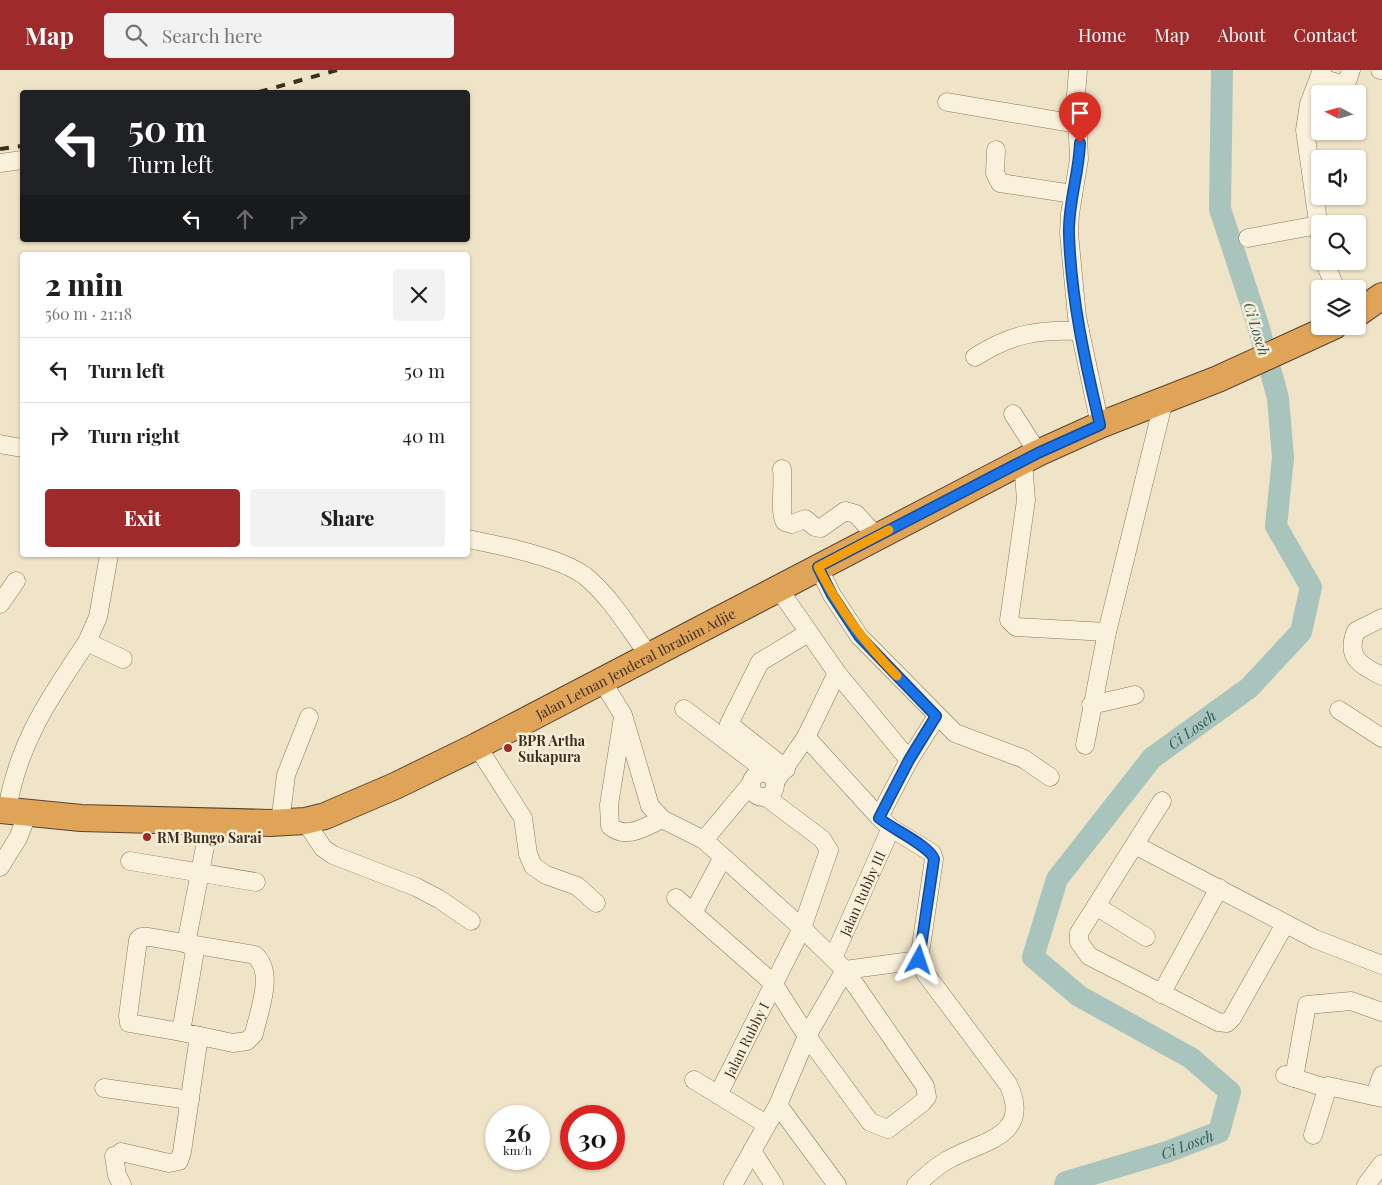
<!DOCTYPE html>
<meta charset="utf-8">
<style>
:root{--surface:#fff;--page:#f2f2f2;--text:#202124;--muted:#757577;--line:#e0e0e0;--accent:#9e2a2b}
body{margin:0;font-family:"Playfair Display",serif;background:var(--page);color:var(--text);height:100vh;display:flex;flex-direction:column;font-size:19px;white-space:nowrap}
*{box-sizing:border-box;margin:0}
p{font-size:16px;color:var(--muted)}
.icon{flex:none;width:28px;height:28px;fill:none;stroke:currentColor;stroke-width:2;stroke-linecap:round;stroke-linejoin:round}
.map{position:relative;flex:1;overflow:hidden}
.panel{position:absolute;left:20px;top:182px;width:450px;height:305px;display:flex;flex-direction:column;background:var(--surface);border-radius:5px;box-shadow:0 1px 4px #0004}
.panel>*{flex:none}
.guide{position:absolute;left:20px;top:20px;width:450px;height:152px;border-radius:5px;box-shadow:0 1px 4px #0004;background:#202124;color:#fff;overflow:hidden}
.needle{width:32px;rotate:276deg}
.buttons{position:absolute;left:1311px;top:15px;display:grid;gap:10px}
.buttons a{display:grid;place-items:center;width:55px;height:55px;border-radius:5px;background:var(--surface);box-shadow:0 1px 4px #0004;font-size:25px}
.speed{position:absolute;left:485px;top:1035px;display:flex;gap:10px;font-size:25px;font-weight:700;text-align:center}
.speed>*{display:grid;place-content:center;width:65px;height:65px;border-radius:50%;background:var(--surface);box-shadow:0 1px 4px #0004;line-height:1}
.speed small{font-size:12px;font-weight:400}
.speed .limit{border:8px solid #d22;background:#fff;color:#111}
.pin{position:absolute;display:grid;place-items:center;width:42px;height:42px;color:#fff;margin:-51px -21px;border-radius:50% 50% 50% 0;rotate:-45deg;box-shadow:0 0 5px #0007}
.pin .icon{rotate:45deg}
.me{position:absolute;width:55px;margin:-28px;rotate:5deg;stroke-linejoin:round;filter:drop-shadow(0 0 4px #0008)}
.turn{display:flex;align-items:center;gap:18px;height:105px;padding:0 25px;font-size:22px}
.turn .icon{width:65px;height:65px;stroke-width:2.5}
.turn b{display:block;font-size:35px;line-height:42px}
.lanes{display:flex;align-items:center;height:48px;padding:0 25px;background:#0003;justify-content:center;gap:25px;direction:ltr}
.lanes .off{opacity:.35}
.round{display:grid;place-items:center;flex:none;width:52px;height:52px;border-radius:5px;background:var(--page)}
.summary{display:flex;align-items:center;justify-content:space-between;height:85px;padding:0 25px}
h1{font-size:30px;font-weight:800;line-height:38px}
.primary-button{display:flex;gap:10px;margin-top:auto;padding:10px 25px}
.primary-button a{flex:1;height:58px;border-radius:5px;background:var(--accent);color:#fff;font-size:20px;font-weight:800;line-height:58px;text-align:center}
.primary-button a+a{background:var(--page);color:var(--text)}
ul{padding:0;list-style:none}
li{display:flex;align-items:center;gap:15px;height:65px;padding:0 25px;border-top:1px solid var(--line)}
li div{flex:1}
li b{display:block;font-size:19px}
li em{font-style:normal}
header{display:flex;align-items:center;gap:30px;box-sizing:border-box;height:70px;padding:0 25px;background:var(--accent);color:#fff}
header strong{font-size:24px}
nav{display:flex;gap:28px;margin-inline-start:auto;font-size:18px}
.search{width:350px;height:45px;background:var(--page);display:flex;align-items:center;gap:12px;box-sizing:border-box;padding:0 18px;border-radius:5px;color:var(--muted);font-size:19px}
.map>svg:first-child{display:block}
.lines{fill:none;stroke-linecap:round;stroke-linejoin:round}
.river{stroke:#a9c4bc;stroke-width:22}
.minor-casing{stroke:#8d765c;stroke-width:19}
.highway-casing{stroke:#5b4430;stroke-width:28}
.minor{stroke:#faf1dc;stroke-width:18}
.highway{stroke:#e0a458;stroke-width:26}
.rail{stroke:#3d2e20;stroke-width:4;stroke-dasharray:9 9;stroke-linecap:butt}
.route-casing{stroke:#114b97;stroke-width:12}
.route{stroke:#1a73e8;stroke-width:9}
.slow{stroke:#f59e0b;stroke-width:9}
.poi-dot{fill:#9e2a2b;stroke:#f7eed8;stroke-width:2}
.labels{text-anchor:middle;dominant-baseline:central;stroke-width:5;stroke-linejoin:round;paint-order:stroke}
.street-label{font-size:14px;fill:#3d2e20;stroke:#f7eed8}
.poi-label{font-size:14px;font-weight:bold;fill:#3d2e20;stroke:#f7eed8;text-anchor:start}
.water-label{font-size:15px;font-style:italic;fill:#2f5d5a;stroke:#f7eed8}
</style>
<header>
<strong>Map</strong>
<div class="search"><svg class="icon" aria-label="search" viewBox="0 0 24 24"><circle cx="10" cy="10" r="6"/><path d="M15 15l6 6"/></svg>Search here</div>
<nav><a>Home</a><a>Map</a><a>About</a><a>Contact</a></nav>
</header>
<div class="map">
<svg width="1382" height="1115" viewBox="0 0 1382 1115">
<rect width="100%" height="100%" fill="#f0e4c8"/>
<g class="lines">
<path class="river" id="s1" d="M 1065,1115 L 1066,1112 L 1167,1082 L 1219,1062 L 1230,1022 L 1191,988 L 1079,926 L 1033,887 L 1057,809 L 1152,688 L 1249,618 L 1301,562 L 1311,517 L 1276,456 L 1283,388 L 1278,328 L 1258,255 L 1220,139 L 1222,0"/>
<defs>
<g id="minor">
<path d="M 1078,0 L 1076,25 L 1079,89 L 1070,144 L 1069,163 L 1077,247 L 1100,355"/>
<path d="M 1380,0 L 1382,0"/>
<path d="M 1319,8 L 1342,14 L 1348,9 L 1351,0"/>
<path d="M 947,32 L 1077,54"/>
<path d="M 996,80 L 995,103 L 1000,113 L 1073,124"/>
<path d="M 0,93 L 22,90"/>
<path d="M 1320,166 L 1305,60 L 1309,34 L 1322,0"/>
<path d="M 1248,168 L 1318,155"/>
<path d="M 1324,191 L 1336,219"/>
<path d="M 975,287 C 1011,264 1038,259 1080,261"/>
<path d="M 1013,344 L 1038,383"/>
<path d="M 0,374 L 22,378"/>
<path d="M 1023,392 L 1026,430 L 1009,550 L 1016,557 L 1107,562"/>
<path d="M 782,399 C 784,413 779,445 785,452 L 792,454 L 805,449 L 815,457 L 821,458 L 845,441 L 856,444 L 876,466"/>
<path d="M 468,469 C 498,475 560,487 585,506 C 611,527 630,560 650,587"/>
<path d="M 109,485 L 98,547 L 87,572 L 123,589"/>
<path d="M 818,497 L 832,525 L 859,566 L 955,663 L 1024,689 L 1050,707"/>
<path d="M 778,518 L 837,603 L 909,690 L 879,747"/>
<path d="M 0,534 L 16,511"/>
<path d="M 1382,548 L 1356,561 C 1345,587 1361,596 1382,606"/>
<path d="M 602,611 L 623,645 L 650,736 L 662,749 L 704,770 L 802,858 L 845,900 L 925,1016 L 927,1027 L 923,1032 L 888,1059 L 870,1052 L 807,966 L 773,913 L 676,828"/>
<path d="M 1091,635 L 1135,625"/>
<path d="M 684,639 L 757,694 L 766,703"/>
<path d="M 1339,640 L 1382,668"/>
<path d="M 623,647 L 609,735 L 610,756 C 626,770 645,757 662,749"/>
<path d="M 806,667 L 879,747 L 891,758 L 932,783 L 934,789 L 919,890 L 925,903 L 1008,1014 C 1034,1068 979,1071 946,1091 C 935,1097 925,1107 916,1115"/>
<path d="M 1085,675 L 1107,562 L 1164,330"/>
<path d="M 477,676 L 523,748 L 528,784 L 533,796 L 546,805 L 577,816 L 596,833"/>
<path d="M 909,690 L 937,646"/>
<path d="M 786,699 L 729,654 L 760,592 L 808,563"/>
<circle cx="763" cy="715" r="12"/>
<path d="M 775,712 L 806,667 L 837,603"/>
<path d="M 1162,731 L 1079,863 L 1079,872 L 1089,886 L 1218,952 L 1227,953 L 1232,948 L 1285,854"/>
<path d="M 7,740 C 18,673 50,627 87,572"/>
<path d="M 305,751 L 323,778 L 333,785 L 416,817 L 439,829 L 471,851"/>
<path d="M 280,753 L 286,705 L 309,647"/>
<path d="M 704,770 L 750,715"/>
<path d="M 1135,775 L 1315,869 L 1382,895"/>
<path d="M 130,791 L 256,812"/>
<path d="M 0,797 L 18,768 L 28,743"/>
<path d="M 1096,836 L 1146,867"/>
<path d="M 693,843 L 723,787"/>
<path d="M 186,874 L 210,751"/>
<path id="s2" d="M 833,888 L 891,758"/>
<path d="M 1161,924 L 1219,818"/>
<path d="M 181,962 L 233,973 L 247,971 L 254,964 C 259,940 275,903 255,885 L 149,867 L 141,867 L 138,870 L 128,946 L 129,953 L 181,962 L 196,875"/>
<path d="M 1285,1005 L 1326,1018"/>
<path d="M 1294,1008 L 1307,935 L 1351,931 L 1382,942"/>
<path d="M 694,1010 L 766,1054"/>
<path d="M 104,1018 L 190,1030"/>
<path id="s3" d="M 718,1025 L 802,858 L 829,780 L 822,769 L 766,727"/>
<path d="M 1375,1025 L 1382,1005"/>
<path d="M 1313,1065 L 1328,1016 L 1382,1028"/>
<path d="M 752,1081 L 774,1115"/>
<path d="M 121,1082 L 169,1093 L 179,1091 L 182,1082 L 199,966"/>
<path d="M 114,1086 L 117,1105 L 122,1115"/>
<path d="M 733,1115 L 778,1035"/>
<path d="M 837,1115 L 778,1035 L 807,966 L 845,900 L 919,890"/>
<path d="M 1366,1115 L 1382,1094"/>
</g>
<g id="highway">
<path d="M 1358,243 L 1382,226"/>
<path id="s4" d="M 0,740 L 81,748 L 270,753 L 305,751 L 325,746 L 395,716 L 477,676 L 1038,383 L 1100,355 L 1218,309 L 1334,256"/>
</g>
</defs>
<use href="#minor" class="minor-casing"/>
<use href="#highway" class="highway-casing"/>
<use href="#minor" class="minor"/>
<use href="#highway" class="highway"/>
<g class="rail">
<path d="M 259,22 L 337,0"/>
<path d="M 0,79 L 22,76"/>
</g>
</g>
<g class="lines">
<defs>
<path id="route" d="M 919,890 L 934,789 C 930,776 892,759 879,748 L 909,690 L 936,646 L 859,566 L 832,525 L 818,497 L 1038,383 L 1100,355 C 1085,292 1071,228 1069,164 C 1068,133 1079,104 1080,73"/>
</defs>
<use href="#route" class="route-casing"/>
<use href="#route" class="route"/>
<path class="slow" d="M 889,460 L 818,497 C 840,540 863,571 897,606"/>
</g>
<g class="poi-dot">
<circle cx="508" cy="678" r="5"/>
<circle cx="147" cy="767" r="5"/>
</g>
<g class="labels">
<g class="street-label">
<text stroke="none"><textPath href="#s4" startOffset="672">Jalan Letnan Jenderal Ibrahim Adjie</textPath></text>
<text stroke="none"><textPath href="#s2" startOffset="71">Jalan Rubby III</textPath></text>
<text stroke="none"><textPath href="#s3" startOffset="62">Jalan Rubby I</textPath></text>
</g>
<g class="poi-label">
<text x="518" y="670">BPR Artha<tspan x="518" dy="16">Sukapura</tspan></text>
<text x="157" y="767">RM Bungo Sarai</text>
</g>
<g class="water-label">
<text transform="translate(1257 259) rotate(73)">Ci Loseh</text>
<text stroke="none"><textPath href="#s1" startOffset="730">Ci Loseh</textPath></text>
<text stroke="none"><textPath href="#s1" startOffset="130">Ci Loseh</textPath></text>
</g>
</g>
</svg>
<div class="buttons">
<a><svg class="needle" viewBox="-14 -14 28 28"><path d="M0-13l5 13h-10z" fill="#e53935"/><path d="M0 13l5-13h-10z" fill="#757577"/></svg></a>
<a><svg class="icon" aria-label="sound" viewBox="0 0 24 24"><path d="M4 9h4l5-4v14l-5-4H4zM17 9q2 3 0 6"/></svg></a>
<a><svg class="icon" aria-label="search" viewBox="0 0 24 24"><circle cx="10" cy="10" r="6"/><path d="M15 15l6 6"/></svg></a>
<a><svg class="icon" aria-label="layers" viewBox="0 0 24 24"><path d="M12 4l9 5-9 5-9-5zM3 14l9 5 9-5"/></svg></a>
</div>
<div class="speed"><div>26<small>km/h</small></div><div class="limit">30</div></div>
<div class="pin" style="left:1080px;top:73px;background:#d93025"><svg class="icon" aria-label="arrive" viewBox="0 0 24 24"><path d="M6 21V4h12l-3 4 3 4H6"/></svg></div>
<svg class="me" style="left:919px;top:890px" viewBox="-20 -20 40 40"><path d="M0-17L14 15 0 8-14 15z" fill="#1a73e8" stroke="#fff" stroke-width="4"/></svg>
<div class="guide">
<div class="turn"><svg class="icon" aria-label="left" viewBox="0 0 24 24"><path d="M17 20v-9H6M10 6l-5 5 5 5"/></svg><div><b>50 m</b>Turn left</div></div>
<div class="lanes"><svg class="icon" aria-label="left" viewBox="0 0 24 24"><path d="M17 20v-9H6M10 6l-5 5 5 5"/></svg><svg class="icon off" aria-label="ahead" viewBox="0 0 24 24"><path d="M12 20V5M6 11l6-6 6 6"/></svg><svg class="icon off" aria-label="right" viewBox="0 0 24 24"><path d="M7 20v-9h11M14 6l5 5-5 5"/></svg></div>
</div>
<section class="panel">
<div class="summary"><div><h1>2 min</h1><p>560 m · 21:18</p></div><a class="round"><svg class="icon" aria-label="close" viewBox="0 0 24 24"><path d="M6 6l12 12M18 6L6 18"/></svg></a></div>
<ul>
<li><svg class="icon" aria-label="left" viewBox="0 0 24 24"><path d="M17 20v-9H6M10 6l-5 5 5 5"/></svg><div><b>Turn left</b></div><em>50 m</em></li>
<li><svg class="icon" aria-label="right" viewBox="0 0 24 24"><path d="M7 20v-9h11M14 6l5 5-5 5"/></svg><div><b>Turn right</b></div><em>40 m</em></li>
</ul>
<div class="primary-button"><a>Exit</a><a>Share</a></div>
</section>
</div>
